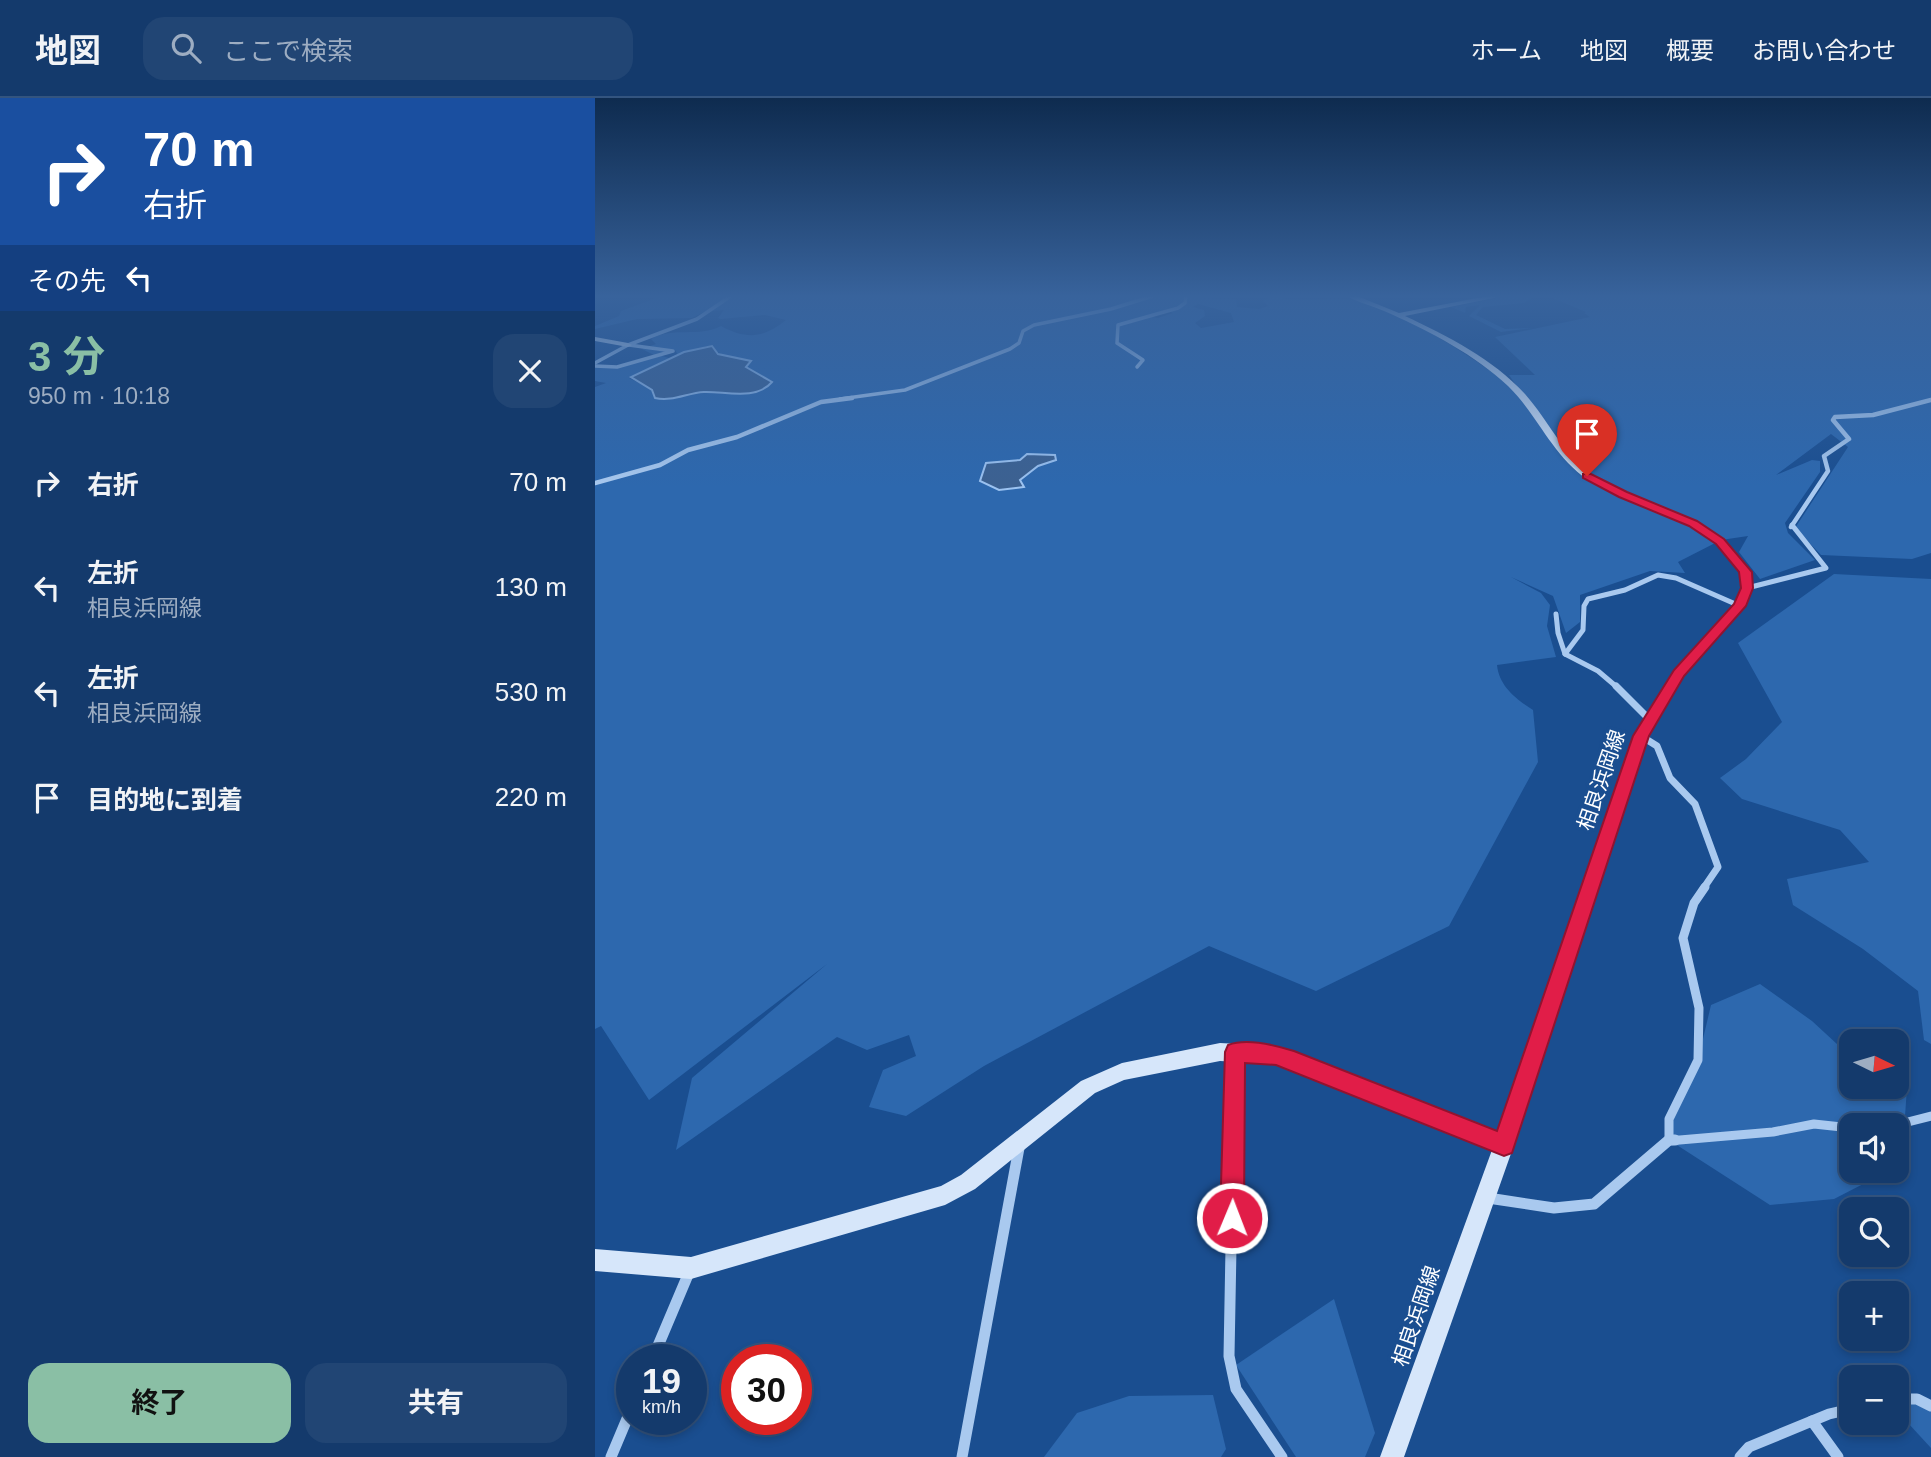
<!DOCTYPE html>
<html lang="ja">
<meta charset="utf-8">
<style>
:root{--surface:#143a6c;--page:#214574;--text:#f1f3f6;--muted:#9dadc2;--line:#33547f;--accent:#8abfa5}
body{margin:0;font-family:Arial,"Noto Sans JP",sans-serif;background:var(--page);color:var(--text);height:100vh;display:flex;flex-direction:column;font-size:26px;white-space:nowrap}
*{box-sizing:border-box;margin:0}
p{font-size:23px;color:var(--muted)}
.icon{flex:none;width:38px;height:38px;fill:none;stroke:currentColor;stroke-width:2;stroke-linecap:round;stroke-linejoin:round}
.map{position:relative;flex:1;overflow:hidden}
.drawer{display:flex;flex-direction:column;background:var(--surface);width:595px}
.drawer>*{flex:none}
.top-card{background:#1a4fa0;color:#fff;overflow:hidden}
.needle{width:46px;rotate:95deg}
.fabs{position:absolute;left:1244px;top:931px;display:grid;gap:14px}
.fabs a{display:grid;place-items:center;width:70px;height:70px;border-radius:14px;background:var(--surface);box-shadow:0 4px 10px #0003,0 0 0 2px var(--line);font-size:35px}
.speed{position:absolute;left:21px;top:1246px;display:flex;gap:14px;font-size:35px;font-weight:700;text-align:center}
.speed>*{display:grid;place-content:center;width:91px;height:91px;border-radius:50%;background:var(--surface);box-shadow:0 4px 10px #0003,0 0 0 2px var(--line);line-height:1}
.speed small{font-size:18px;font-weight:400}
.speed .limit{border:10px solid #d22;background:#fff;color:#111}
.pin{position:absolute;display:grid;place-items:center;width:60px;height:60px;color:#fff;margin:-72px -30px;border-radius:50% 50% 50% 0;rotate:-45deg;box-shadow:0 0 7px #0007}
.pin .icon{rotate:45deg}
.me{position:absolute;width:77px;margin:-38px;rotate:1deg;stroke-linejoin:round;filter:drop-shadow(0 0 5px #0008)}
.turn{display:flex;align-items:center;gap:24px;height:147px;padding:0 28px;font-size:32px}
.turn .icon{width:91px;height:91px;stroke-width:2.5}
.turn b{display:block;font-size:49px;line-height:60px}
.then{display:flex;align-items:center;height:66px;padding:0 28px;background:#0003;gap:14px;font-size:26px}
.round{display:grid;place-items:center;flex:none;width:74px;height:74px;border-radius:21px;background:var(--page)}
.headline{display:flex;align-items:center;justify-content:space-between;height:119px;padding:0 28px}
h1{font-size:42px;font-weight:700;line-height:52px;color:var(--accent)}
.cta{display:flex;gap:14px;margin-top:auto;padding:14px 28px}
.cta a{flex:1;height:80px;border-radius:21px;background:var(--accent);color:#111;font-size:28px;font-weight:700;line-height:80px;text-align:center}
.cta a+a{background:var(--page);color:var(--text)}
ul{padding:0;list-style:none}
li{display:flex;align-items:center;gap:21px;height:105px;padding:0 28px}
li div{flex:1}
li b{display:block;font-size:26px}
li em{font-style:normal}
header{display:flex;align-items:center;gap:42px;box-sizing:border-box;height:98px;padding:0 35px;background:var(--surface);border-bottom:2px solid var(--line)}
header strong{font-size:33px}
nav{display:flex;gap:38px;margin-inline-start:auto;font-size:24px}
.search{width:490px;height:63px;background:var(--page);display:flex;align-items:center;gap:18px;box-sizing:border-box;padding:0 24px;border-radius:21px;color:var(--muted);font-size:26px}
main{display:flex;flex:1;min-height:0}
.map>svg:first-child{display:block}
.green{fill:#2d68ae;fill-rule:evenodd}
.water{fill:#3c6191;stroke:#9cc3f1;stroke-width:2}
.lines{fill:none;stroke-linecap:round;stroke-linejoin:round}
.street-far5{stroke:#a9c9ef;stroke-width:3.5}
.street-far4{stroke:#a9c9ef;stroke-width:4.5}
.street-far3{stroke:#a9c9ef;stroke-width:5}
.street-far2{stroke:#a9c9ef;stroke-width:7}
.street-far1{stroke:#a9c9ef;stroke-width:9}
.street{stroke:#a9c9ef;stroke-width:11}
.secondary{fill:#d6e6fa;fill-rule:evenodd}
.route{fill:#e11d48;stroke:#92132f;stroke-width:2}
.labels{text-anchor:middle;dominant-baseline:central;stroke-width:7;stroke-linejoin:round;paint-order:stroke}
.street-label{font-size:21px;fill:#fff;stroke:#1a4e90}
</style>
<header>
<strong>地図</strong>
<div class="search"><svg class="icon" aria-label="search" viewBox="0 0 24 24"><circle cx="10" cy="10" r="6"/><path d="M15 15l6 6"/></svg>ここで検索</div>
<nav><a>ホーム</a><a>地図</a><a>概要</a><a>お問い合わせ</a></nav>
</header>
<main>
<section class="drawer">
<div class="top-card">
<div class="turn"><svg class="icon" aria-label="right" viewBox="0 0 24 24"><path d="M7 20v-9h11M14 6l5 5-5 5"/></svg><div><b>70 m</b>右折</div></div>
<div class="then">その先<svg class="icon" aria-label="left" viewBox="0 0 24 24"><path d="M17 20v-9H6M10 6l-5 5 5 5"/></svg></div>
</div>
<div class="headline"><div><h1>3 分</h1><p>950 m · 10:18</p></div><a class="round"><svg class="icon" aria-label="close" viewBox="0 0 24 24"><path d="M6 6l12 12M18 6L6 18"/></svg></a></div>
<ul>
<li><svg class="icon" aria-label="right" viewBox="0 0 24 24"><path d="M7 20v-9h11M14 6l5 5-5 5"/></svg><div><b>右折</b></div><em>70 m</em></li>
<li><svg class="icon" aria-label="left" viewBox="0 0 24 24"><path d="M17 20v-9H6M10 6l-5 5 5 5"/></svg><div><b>左折</b><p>相良浜岡線</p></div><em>130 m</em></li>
<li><svg class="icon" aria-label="left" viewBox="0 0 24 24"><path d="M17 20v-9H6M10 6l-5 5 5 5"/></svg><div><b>左折</b><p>相良浜岡線</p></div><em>530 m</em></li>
<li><svg class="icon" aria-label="arrive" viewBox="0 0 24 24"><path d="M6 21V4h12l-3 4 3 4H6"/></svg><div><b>目的地に到着</b></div><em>220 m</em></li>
</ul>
<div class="cta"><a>終了</a><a>共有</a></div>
</section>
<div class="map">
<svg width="1336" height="1359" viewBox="0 0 1336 1359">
<rect width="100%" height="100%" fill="#1a4e90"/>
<g class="green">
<path d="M 67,198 L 589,198 L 588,206 L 552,218 L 563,220 L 578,215 L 574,213 L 588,208 L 593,200 L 641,201 L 642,209 L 664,211 L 673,208 L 668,203 L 678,198 C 702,206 733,198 758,202 C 803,209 895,269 929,299 L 914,277 L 940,277 L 900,239 L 995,219 L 989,215 L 991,214 L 953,198 L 1336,198 L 1336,455 L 1317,461 L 1226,457 L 1200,430 L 1253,349 L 1236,336 L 1181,377 L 1217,362 L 1225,363 L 1225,374 L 1190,425 L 1193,435 L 1220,462 L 1165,481 L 1144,454 L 1153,438 L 1126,442 L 1083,464 L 1090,475 L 1055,473 L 985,497 L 985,524 L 971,535 L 958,498 L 916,479 L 946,495 L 955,507 L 952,528 L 961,559 L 902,567 C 904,588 921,601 938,612 L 943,664 L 854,828 L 721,893 L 614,848 L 389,968 L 311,1018 L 274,1009 L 288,972 L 321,958 L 314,937 L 272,952 L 242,939 L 81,1052 L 97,980 L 232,866 L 54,1002 L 6,928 L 0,931 L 0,289 L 11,285 L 0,283 L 0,269 L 22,269 L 61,258 L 47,251 L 61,246 L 56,241 C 79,228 103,240 126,228 C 152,242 169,240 191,222 L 170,217 L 126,221 L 123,220 L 129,212 L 109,214 L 97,220 L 42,221 L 0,231 L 0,228 L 24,218 L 26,213 ZM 603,206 L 636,215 L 639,224 L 606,230 L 600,225 L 610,218 L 609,212 L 598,209 ZM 112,248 L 128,257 L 153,262 L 151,269 L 177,283 C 162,301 134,295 115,295 C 96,294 79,301 60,300 L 56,291 L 34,280 L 74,260 L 67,258 L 70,251 L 80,252 L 83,257 Z"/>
<path d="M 914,198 L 937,200 L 929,205 L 888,209 L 881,217 L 910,231 L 937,230 L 906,234 L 874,218 L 885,207 L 871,209 L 870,215 L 856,209 Z"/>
<path d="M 1239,476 L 1336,481 L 1336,946 L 1329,942 L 1323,893 L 1268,851 L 1198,807 L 1192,781 L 1274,764 L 1245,732 L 1147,701 L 1125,680 L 1151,661 L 1187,624 L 1143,545 Z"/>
<path d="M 1165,886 L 1217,923 L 1256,959 L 1256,989 L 1302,986 L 1312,990 L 1308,1046 L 1302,1052 L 1302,1027 L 1256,1027 L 1256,1073 L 1283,1073 L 1274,1083 L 1239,1101 L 1175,1107 L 1074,1042 L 1079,1010 L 1103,962 L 1116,907 Z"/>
<path d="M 739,1201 L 780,1335 L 770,1359 L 701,1359 L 641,1267 Z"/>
<path d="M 618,1297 L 631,1351 L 626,1359 L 449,1359 L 482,1315 L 534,1298 Z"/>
<path d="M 1302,1305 L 1324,1306 L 1336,1312 L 1336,1350 L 1302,1313 Z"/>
</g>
<g class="water">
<path d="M 117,248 L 123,256 L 156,263 L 151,269 L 177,284 C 161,303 129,293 109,294 C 92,295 77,304 60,300 L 57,292 L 36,279 L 89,254 Z"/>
<path d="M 432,356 L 460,357 L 461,362 L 443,368 L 425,382 L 429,389 L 404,392 L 385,383 L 391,365 L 425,362 Z"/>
</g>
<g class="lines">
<g class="street-far5">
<path d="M 0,265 L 33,247 L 102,221 L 136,198"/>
<path d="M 0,268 L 22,269 L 78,253 L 34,247"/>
<path d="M 542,269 L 548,262 L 522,245 L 523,227 L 583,210 L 590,205 L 591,198"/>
<path d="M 245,301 L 310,292 L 415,251 L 424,245 L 428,233 L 439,227 L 516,211 L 558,198"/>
</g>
<g class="street-far4">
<path d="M 0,385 L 65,367 L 93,352 L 142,339 L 226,304 L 257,300"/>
<path d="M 1196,429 L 1233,373 L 1229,358 L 1254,341 L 1238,322 L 1240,319 L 1278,317 L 1336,302"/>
</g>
<g class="street-far3">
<path d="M 1152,490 L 1231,470 L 1197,427"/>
<path d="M 961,516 L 963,535 L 970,556 L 1003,573 L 1023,590"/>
<path d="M 970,556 L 988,532 L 989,508 L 993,501 L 1030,492 L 1063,477 L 1081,480 L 1145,508"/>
</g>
<g class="street-far2">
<path d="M 1021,588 L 1054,621"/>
<path d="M 1046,638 L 1062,648 L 1075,680 L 1100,706 L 1123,769 L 1108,791"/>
</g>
<g class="street-far1">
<path d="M 1301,1027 L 1336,1018"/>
<path d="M 1074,1042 L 1074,1021 L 1103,962 L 1104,910 L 1088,840 L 1099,805 L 1110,789"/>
<path d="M 638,1043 L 640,955"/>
<path d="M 1073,1043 L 1178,1034 L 1219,1026 L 1256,1030"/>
</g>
<g class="street">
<path d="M 638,1042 L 634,1258 L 641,1291 L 687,1359"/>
<path d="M 893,1100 L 959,1110 L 999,1106 L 1074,1042 L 1080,1042"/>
<path d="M 57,1262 L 95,1172"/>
<path d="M 1302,1301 L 1322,1301 L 1336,1308"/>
<path d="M 1217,1323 L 1243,1359"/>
<path d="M 16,1359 L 37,1309"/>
<path d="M 367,1359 L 424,1050"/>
<path d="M 1145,1359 L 1154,1349 L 1234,1316 L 1256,1311"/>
</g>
<g class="secondary">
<path d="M 751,198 L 762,198 L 804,215 L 893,198 L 909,198 L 810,218 C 853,238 898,261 930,296 C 954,323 968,357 998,377 C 1057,416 1124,409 1158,482 L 1151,508 L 1089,577 L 1053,638 L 919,1047 L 809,1359 L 785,1359 L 897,1052 L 681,966 L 625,963 L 529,982 L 500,995 L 380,1091 L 350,1107 L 96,1181 L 0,1173 L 0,1151 L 96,1159 L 346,1088 L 366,1077 L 486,983 L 527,965 L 625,945 L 681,948 L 903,1035 L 1039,638 L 1080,572 L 1140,507 L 1148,482 C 1145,476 1142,468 1139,463 C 1109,416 1035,411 992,381 C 957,357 942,316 913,288 C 880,257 836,234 796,216 C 781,209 765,205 751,198 Z"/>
<path d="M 0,239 L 33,245 L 37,247 L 33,249 L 0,243 Z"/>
</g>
</g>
<linearGradient id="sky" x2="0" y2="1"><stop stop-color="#0e2b4f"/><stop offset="0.51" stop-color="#38639c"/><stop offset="1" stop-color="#38639c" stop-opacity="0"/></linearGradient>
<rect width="1336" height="389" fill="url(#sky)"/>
<path class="route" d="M 988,376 L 996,376 L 1032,394 L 1102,423 L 1129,441 L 1157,474 L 1158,490 L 1151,508 L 1089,578 L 1054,638 L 917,1055 L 909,1058 L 681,967 L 650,965 L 649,1120 L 645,1129 L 637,1132 L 628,1129 L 625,1120 L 630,954 L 633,947 C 652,940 680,947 699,953 L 902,1033 L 1038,638 L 1079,572 L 1139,506 L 1146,490 L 1144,474 L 1121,446 L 1094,428 L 1024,399 L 988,380 Z"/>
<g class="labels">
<g class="street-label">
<text transform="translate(1006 682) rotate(-71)">相良浜岡線</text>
<text transform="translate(821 1218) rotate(-71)">相良浜岡線</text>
</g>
</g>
</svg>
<div class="fabs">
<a><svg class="needle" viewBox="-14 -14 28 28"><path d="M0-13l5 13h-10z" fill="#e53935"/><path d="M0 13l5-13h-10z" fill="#9dadc2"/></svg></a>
<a><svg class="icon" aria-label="sound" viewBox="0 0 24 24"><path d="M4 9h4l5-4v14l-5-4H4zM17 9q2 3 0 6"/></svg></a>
<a><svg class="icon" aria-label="search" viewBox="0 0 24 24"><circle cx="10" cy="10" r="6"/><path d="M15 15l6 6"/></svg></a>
<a>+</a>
<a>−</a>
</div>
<div class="speed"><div>19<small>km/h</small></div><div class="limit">30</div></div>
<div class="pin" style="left:992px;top:378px;background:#d93025"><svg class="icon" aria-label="arrive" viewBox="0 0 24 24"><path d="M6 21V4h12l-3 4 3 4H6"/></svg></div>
<svg class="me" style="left:637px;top:1120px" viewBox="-20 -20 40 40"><circle r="17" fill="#e11d48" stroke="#fff" stroke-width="3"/><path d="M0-11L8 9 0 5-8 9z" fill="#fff"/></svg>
</div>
</main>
